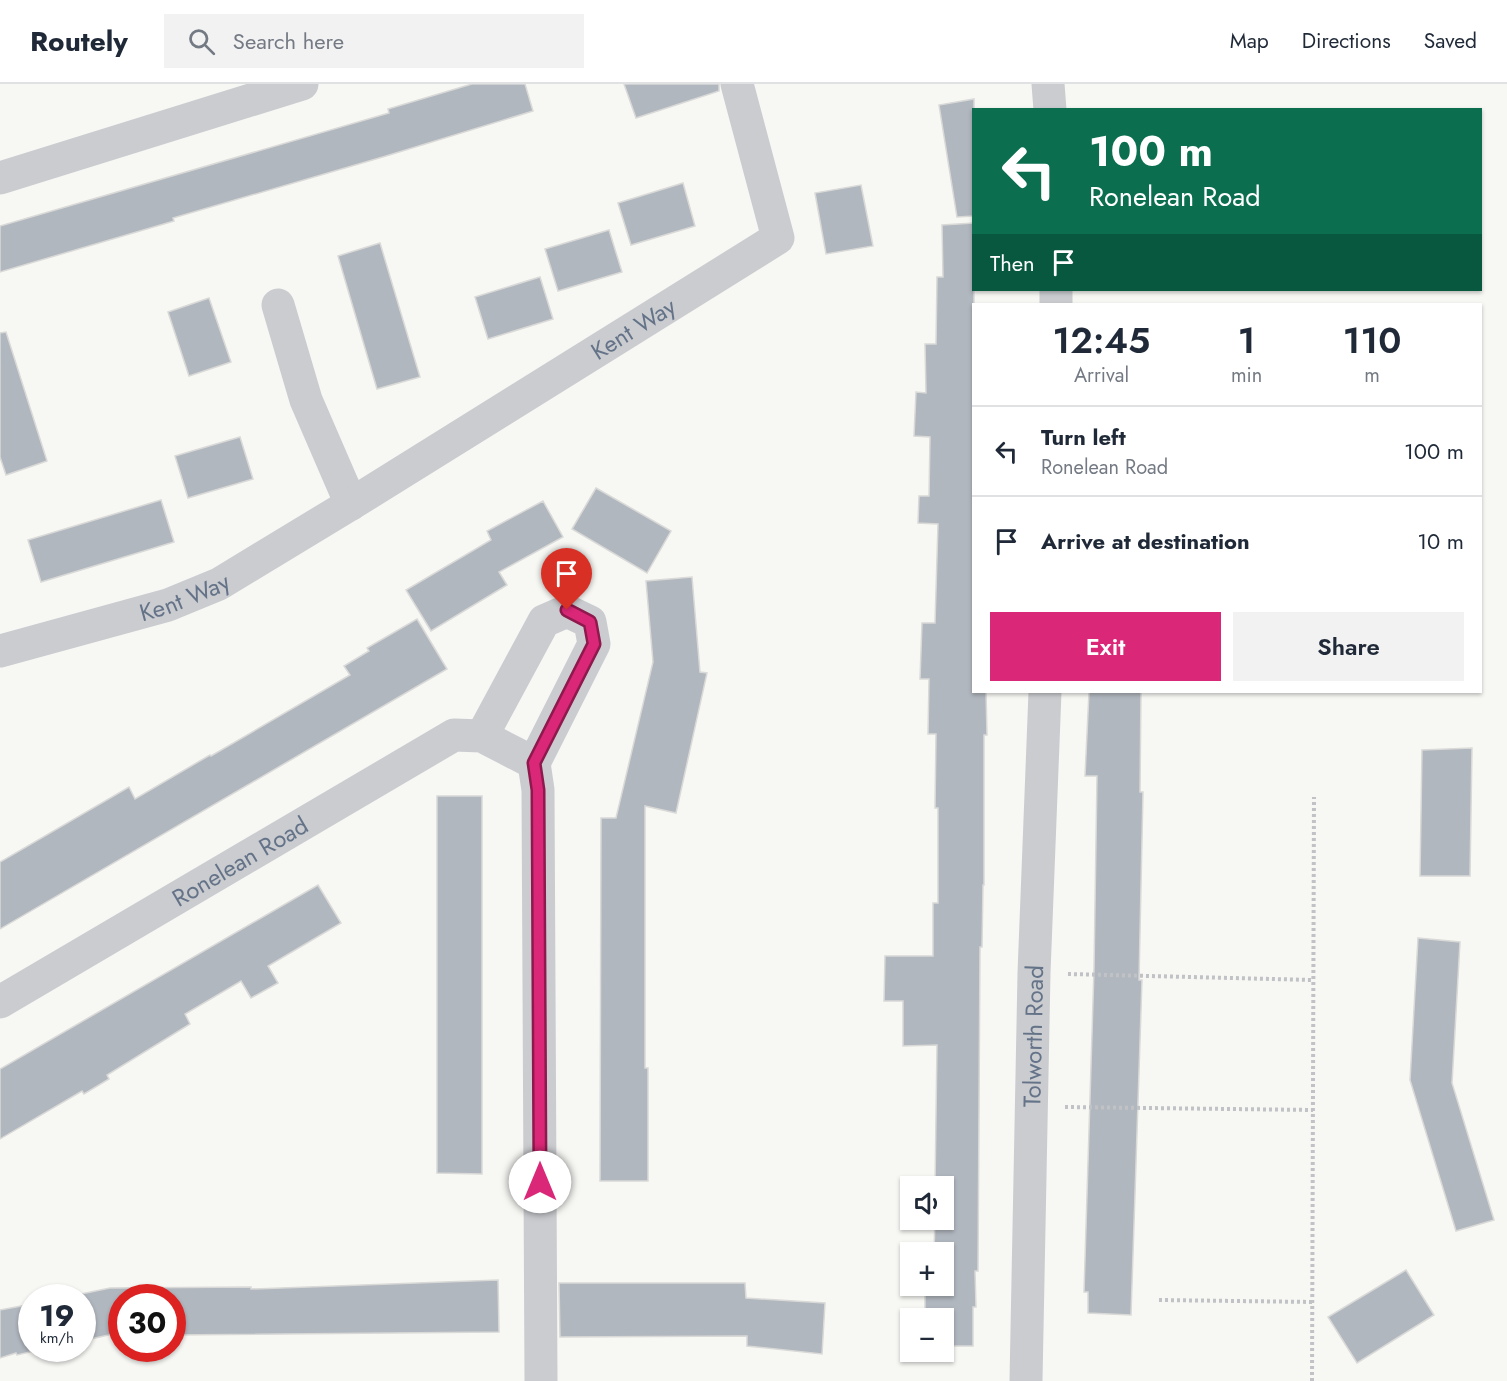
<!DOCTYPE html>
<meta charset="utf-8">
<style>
:root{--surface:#fff;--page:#f2f2f3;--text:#1f2937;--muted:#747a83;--line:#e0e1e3;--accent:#db2777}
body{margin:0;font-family:Jost,sans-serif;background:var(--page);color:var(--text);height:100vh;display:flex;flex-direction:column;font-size:22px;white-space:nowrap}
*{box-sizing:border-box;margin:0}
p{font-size:20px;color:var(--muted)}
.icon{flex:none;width:33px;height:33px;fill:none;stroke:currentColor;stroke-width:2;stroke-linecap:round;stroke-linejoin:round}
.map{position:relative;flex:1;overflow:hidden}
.details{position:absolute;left:972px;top:219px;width:510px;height:390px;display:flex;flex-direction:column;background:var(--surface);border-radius:0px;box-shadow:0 2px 4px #0004}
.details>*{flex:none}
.hud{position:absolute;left:972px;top:24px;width:510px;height:183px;border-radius:0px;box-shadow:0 2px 4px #0004;background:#0b6e4f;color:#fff;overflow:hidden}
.controls{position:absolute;left:900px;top:1092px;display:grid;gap:12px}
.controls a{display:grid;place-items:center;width:54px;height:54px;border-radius:0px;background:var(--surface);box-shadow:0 2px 4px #0004;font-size:30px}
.speed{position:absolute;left:18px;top:1200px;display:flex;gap:12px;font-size:30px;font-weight:700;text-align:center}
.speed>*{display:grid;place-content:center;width:78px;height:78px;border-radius:50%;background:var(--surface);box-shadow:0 2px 4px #0004;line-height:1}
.speed small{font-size:15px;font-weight:400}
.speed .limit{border:9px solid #d22;background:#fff;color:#111}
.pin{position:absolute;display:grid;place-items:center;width:51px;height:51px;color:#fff;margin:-62px -26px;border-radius:50% 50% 50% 0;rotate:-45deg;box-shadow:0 0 6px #0007}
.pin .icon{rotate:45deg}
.me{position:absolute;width:66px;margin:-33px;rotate:0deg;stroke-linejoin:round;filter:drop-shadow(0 0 4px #0008)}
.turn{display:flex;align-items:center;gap:21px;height:126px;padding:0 18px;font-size:27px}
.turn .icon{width:78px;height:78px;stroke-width:2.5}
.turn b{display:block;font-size:42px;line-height:51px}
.then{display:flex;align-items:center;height:57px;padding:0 18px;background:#0003;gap:12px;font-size:22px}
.eta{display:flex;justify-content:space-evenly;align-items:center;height:102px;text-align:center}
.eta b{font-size:36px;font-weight:600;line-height:42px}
.primary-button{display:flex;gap:12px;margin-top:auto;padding:12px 18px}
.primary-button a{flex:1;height:69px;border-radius:0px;background:var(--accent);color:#fff;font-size:24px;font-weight:600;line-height:69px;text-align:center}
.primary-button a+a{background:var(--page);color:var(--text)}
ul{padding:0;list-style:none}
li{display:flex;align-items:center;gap:18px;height:90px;padding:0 18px;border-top:2px solid var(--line)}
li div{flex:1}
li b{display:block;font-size:22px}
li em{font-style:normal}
header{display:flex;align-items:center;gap:36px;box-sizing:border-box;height:84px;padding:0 30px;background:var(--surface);border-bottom:2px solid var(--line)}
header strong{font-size:28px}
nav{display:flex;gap:33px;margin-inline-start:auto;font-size:21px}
.search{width:420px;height:54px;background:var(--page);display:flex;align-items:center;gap:15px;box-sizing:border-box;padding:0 21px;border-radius:0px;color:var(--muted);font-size:22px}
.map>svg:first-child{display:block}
.building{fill:#b1b7bf;stroke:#d9d9d7;stroke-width:1.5}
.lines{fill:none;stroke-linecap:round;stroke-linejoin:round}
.path{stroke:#c0c2c5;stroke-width:4;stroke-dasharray:3 3;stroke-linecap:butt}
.street{stroke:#caccd0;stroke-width:33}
.route-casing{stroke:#8e194d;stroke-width:15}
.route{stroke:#db2777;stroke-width:10}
.labels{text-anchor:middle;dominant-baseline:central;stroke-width:6;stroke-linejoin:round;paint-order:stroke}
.street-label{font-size:24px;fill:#647388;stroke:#fff}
</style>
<header>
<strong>Routely</strong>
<div class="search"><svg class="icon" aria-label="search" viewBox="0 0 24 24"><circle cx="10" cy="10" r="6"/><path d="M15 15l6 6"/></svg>Search here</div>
<nav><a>Map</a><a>Directions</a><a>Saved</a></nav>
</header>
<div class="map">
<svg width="1507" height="1297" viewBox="0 0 1507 1297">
<rect width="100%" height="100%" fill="#f7f8f4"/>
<g class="building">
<path d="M 472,0 L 525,0 L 533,27 L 386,72 L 173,134 L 174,137 L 0,188 L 0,142 L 389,29 L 388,25 Z"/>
<path d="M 624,0 L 719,0 L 719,7 L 636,34 Z"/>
<path d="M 974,15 L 974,132 L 957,133 L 939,21 Z"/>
<path d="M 683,99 L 695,142 L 631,161 L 618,119 Z"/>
<path d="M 861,101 L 873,162 L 826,170 L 815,109 Z"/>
<path d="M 974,139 L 974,608 L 986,608 L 987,651 L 984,651 L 984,801 L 983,801 L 982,863 L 980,863 L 978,1187 L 975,1187 L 976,1223 L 973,1223 L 973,1262 L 944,1262 L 944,1234 L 925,1234 L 925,1202 L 944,1202 L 944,1168 L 934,1168 L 935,1136 L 944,1136 L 944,1102 L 935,1102 L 937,961 L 903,962 L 903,917 L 884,917 L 885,872 L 933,872 L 933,819 L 938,819 L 938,724 L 935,724 L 936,650 L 928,650 L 929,595 L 920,595 L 922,539 L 935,539 L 938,440 L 918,439 L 919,412 L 929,412 L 930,353 L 914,352 L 916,308 L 926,309 L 925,260 L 936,260 L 937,193 L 943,193 L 942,141 Z"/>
<path d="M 609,146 L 622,188 L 558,207 L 545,165 Z"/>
<path d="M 380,159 L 420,293 L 377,305 L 338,172 Z"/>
<path d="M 540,193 L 553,235 L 488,255 L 475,213 Z"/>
<path d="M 209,214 L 231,278 L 189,292 L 168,228 Z"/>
<path d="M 6,248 L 47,377 L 6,391 L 0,373 L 0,249 Z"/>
<path d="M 240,353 L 253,395 L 188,414 L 175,372 Z"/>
<path d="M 596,404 L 671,447 L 647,489 L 572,445 Z"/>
<path d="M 161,416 L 174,458 L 41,498 L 28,456 Z"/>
<path d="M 543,417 L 563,453 L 499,488 L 507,501 L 431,547 L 406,506 L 491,456 L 487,447 Z"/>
<path d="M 692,493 L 700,588 L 707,589 L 676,729 L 645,722 L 645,984 L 648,984 L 648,1097 L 600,1097 L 601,734 L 616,734 L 653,578 L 646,497 Z"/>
<path d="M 417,535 L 447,585 L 0,845 L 0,778 L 129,703 L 135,715 L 210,671 L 211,672 L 350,591 L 344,582 L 369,567 L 367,564 Z"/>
<path d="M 1089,608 L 1141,608 L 1140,708 L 1143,708 L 1139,896 L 1142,896 L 1131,1231 L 1088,1229 L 1088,1208 L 1084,1208 L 1094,885 L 1097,692 L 1085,692 Z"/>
<path d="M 1472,664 L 1470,792 L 1420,792 L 1422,666 Z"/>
<path d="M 437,712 L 482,712 L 482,1090 L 437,1089 Z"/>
<path d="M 318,801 L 341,839 L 268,882 L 278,899 L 251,914 L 241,897 L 185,930 L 190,940 L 107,991 L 109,995 L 84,1010 L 82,1007 L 0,1055 L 0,985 Z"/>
<path d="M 1418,854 L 1460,858 L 1452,999 L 1494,1136 L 1456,1147 L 1410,996 Z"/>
<path d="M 1406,1186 L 1434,1231 L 1357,1279 L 1328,1233 Z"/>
<path d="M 498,1196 L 499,1248 L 172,1251 L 172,1214 L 122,1214 L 122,1248 L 82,1257 L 82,1214 L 62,1214 L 110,1204 L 251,1203 L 251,1205 Z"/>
<path d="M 559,1199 L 745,1199 L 746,1214 L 825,1219 L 822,1270 L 747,1262 L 747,1252 L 560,1253 Z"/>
<path d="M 32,1220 L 32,1264 L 47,1264 L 17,1271 L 16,1269 L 0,1274 L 0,1226 Z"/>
</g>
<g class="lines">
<g class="path">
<path d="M 1068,890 L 1313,896"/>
<path d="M 1065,1023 L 1313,1026"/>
<path d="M 1159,1216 L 1313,1218"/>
<path d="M 1312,1297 L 1314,713"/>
</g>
<g class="street">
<path d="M 1048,0 L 1050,26"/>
<path d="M 0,94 L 302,0"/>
<path d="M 1056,206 L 1056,220"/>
<path d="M 278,221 L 306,316 L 351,420"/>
<path id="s1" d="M 0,567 L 168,521 L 219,500 L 351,420 L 778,154 L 737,0"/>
<path d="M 482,652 L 544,537 L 567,527 L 590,538 L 594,560 L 534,679"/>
<path id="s2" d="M 0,918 L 454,651 L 482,652 L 534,679 L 538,706 L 541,1297"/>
<path id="s3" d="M 1026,1297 L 1034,889 L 1045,608"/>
</g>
</g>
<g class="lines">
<defs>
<path id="route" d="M 540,1098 L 538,706 L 534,679 L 594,560 L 590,538 L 567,526"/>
</defs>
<use href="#route" class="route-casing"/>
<use href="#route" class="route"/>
</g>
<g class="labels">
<g class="street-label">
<text stroke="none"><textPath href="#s1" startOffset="716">Kent Way</textPath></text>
<text stroke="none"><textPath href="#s1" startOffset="192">Kent Way</textPath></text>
<text stroke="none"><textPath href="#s2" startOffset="278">Ronelean Road</textPath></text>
<text stroke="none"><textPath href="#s3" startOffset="345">Tolworth Road</textPath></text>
</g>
</g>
</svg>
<div class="controls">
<a><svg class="icon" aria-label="sound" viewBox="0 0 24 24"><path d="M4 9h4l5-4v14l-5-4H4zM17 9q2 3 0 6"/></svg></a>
<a>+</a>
<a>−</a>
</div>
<div class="speed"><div>19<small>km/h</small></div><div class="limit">30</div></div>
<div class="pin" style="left:567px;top:526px;background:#d93025"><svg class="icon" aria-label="arrive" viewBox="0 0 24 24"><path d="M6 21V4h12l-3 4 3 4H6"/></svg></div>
<svg class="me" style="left:540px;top:1098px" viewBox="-20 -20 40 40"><circle r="19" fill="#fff"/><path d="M0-13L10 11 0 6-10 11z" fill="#db2777"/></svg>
<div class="hud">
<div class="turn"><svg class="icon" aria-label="left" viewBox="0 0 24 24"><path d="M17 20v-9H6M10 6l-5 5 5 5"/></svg><div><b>100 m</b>Ronelean Road</div></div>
<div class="then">Then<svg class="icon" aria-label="arrive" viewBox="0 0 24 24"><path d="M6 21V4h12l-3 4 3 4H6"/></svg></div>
</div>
<section class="details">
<div class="eta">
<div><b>12:45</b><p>Arrival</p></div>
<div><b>1</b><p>min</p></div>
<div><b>110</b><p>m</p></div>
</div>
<ul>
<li><svg class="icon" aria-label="left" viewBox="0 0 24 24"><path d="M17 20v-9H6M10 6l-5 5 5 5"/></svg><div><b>Turn left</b><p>Ronelean Road</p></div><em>100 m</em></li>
<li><svg class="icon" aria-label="arrive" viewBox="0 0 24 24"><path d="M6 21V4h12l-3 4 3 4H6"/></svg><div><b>Arrive at destination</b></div><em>10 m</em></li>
</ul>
<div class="primary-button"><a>Exit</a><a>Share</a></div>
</section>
</div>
